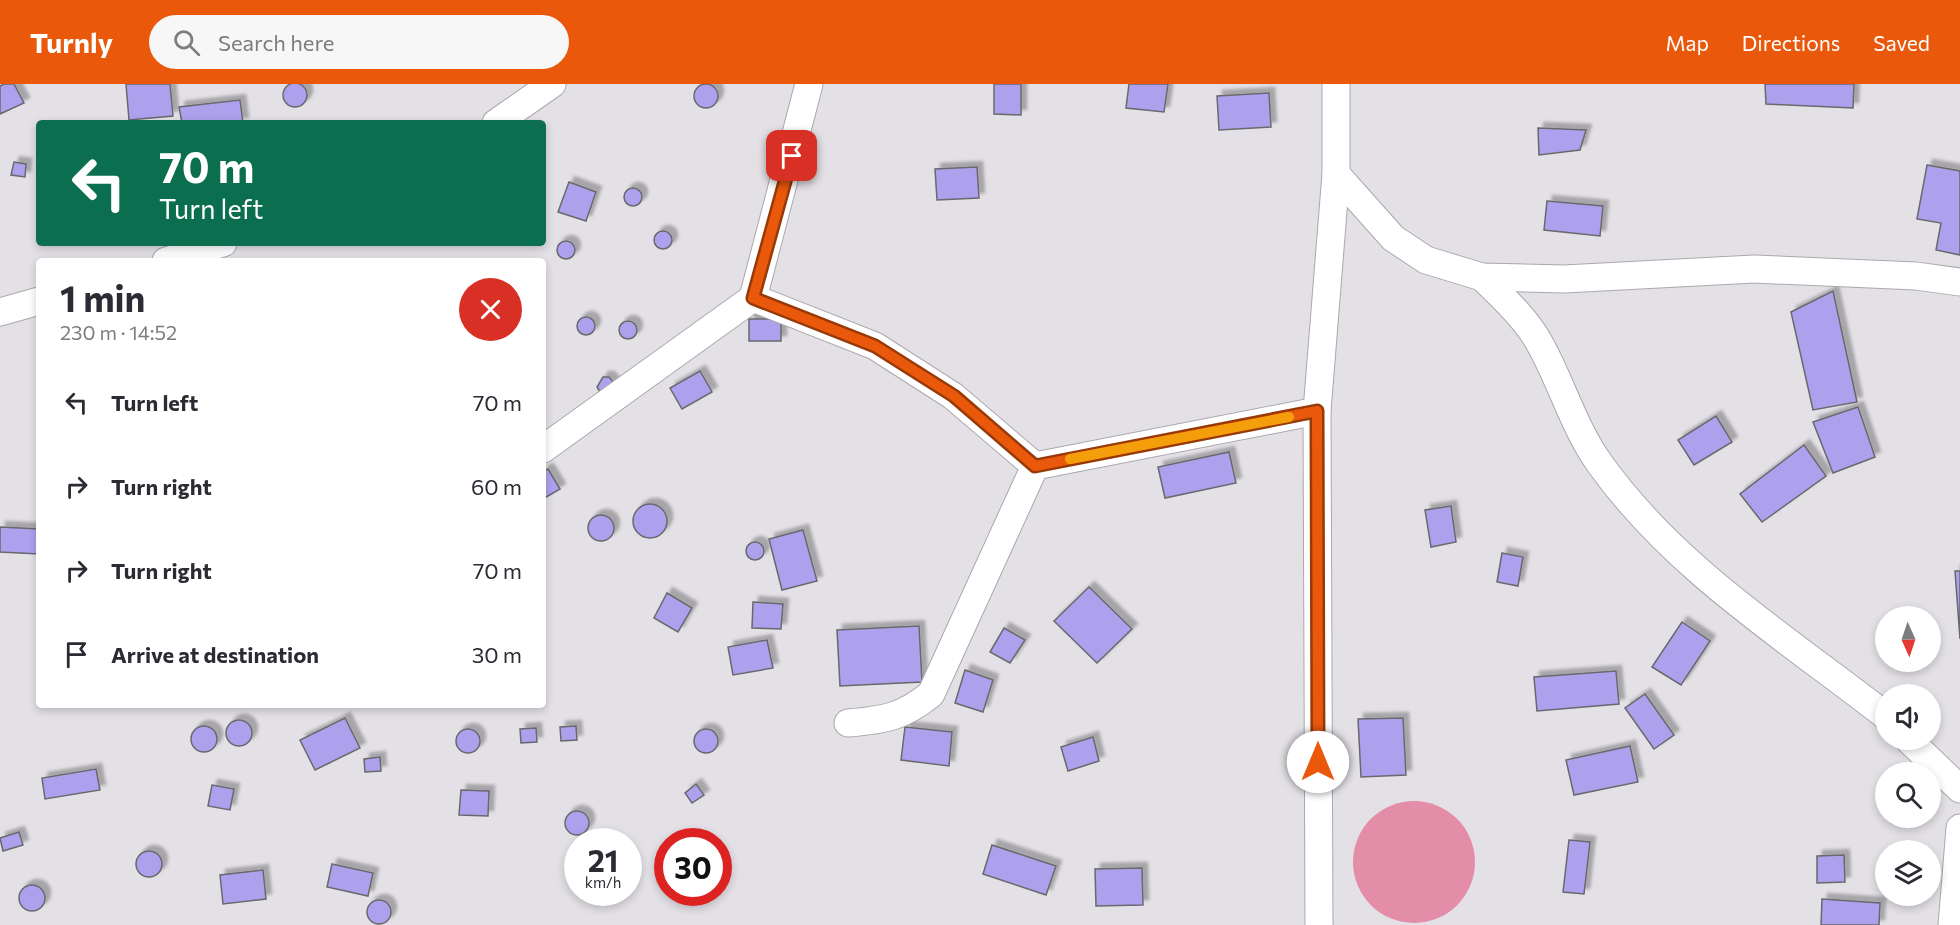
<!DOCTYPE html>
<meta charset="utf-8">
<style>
:root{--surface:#fff;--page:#f7f7f7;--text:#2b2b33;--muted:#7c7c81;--accent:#ea580c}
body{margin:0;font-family:Commissioner,sans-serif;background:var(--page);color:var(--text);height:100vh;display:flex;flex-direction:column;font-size:22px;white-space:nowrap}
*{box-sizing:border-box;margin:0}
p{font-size:20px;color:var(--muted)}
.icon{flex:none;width:33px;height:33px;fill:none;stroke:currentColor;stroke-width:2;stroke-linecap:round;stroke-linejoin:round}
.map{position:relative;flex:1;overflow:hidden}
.panel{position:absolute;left:36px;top:174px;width:510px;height:450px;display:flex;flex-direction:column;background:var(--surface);border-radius:6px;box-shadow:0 3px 9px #0003}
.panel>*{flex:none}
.hud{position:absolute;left:36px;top:36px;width:510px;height:126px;border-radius:6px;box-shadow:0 3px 9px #0003;background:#0b6e4f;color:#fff;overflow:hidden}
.needle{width:39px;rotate:177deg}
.fabs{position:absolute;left:1875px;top:522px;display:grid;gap:12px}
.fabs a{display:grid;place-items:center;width:66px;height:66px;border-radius:50%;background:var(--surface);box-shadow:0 3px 9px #0003;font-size:30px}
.speed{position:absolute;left:564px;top:744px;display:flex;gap:12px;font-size:30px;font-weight:700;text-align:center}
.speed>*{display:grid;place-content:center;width:78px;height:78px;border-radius:50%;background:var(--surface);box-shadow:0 3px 9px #0003;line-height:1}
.speed small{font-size:15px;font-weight:400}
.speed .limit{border:9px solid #d22;background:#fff;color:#111}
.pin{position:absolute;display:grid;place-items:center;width:51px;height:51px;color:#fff;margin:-26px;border-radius:12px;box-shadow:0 3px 9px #0006}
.me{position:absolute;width:66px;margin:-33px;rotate:0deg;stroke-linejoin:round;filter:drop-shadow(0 0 4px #0008)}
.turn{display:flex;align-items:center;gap:21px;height:126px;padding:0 24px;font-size:27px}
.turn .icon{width:78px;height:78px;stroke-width:2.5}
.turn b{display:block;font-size:42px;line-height:51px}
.round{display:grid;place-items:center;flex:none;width:63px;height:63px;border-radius:32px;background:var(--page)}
.headline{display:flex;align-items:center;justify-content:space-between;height:102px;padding:0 24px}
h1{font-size:36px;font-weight:700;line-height:45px}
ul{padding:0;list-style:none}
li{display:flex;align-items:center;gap:18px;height:84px;padding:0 24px}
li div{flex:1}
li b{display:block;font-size:22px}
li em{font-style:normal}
header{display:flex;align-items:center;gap:36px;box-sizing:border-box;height:84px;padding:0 30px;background:var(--accent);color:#fff}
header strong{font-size:28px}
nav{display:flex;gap:33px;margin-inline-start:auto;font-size:21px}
.search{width:420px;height:54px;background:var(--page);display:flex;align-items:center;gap:15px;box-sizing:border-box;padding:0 21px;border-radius:33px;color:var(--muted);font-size:22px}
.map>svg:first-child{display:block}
.forest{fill:#e48da8}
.building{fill:#ada1ee;stroke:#69686d;stroke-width:1.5;filter:url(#shadow)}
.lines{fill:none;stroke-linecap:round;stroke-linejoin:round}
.street-casing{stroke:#aba8ad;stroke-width:29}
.street{stroke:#fff;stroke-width:27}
.route-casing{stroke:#983908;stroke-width:15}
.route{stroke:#ea580c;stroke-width:10}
.slow{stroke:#f59e0b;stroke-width:10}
</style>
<header>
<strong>Turnly</strong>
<div class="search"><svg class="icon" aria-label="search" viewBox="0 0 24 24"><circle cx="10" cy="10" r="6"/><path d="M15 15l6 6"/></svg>Search here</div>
<nav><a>Map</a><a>Directions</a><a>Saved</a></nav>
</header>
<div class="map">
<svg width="1960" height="841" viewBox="0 0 1960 841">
<defs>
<filter id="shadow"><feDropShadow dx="5.5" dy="-5.5" stdDeviation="1.5" flood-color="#0004"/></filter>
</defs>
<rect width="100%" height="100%" fill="#e4e1e6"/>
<circle class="forest" cx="1414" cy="778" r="61"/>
<g class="building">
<circle cx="295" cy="11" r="12"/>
<circle cx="706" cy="12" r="12"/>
<path d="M 4,0 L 14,0 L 24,19 L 0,30 L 0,2 Z"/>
<path d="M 126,0 L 170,0 L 173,32 L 129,36 Z"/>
<path d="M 994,0 L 1021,0 L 1021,31 L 994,30 Z"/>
<path d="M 1129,0 L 1168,0 L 1164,28 L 1126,24 Z"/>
<path d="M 1765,0 L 1854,0 L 1853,24 L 1766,20 Z"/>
<path d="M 1269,9 L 1271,43 L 1219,46 L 1217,12 Z"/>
<path d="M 240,16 L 243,39 L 182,39 L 179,23 Z"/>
<path d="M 1538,44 L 1586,46 L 1580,66 L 1539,71 Z"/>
<path d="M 14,78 L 26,80 L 25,93 L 11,91 Z"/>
<path d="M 1927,81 L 1960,87 L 1960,171 L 1936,166 L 1941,139 L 1917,135 Z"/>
<path d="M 977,83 L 979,114 L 937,116 L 935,85 Z"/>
<path d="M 569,98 L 596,108 L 586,137 L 558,128 Z"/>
<circle cx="633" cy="113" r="9"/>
<path d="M 1547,117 L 1603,122 L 1600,152 L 1544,146 Z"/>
<circle cx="663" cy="156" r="9"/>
<circle cx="566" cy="166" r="9"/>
<path d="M 1833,207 L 1857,318 L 1813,326 L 1791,228 Z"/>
<circle cx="586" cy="242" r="9"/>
<rect x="749" y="235" width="32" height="22"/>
<circle cx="628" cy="246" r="9"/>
<path d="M 700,287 L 712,308 L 682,325 L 670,304 Z"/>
<path d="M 603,293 L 609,293 L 615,300 L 600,308 L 597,303 Z"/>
<path d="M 1858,323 L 1875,373 L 1833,389 L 1813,338 Z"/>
<path d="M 1716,332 L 1732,358 L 1694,381 L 1678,356 Z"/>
<path d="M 1804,361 L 1826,392 L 1762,438 L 1740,410 Z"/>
<path d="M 1229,368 L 1236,399 L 1165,414 L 1158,383 Z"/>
<path d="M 548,385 L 560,405 L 543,415 L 543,387 Z"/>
<circle cx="650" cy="437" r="17"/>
<path d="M 1451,422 L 1456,458 L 1431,463 L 1425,426 Z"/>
<circle cx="601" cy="444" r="13"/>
<path d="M 0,443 L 39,445 L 39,470 L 0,468 Z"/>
<path d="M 803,446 L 817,497 L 782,506 L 769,455 Z"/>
<circle cx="755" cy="467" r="9"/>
<path d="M 1502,469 L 1523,473 L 1518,502 L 1497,498 Z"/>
<path d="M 1955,487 L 1960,487 L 1960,555 Z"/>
<path d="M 1089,503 L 1132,545 L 1097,579 L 1054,537 Z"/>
<path d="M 667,509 L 692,524 L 678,548 L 654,534 Z"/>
<path d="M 753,518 L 783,520 L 781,545 L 752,544 Z"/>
<path d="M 1682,538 L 1710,557 L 1681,601 L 1652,583 Z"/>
<path d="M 919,542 L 922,598 L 840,602 L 837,546 Z"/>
<path d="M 1004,544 L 1025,556 L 1010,579 L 990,568 Z"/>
<path d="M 767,556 L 773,584 L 733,591 L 728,563 Z"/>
<path d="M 965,586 L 993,596 L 983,628 L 955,619 Z"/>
<path d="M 1616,587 L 1619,620 L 1537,627 L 1534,593 Z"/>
<path d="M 1645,610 L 1674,651 L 1654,665 L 1625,624 Z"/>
<path d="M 345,634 L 360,664 L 315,686 L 300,656 Z"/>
<path d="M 1403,634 L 1406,691 L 1361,693 L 1358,635 Z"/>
<circle cx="239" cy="649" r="13"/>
<circle cx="204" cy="655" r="13"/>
<path d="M 576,642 L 577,656 L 561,657 L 560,643 Z"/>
<path d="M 905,643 L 952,648 L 949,682 L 901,676 Z"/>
<path d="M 536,644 L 537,658 L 521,659 L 520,645 Z"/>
<circle cx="468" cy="657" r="12"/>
<circle cx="706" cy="657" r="12"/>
<path d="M 1093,653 L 1099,677 L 1068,687 L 1061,663 Z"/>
<path d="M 1630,662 L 1638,698 L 1574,711 L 1566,676 Z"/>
<path d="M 380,673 L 381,687 L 365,688 L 364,675 Z"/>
<path d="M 96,685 L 100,706 L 45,715 L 42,694 Z"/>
<path d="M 696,700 L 704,711 L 692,719 L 685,709 Z"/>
<path d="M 212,701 L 234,705 L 230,726 L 208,722 Z"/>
<path d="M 461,706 L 489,707 L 488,732 L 459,731 Z"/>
<circle cx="577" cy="739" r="12"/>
<path d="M 19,748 L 23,761 L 3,767 L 0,754 Z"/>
<path d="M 1569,756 L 1590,758 L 1584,810 L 1563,808 Z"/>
<path d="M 992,761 L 1056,782 L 1046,811 L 983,790 Z"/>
<circle cx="149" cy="780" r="13"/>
<path d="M 1844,771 L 1845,798 L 1817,799 L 1817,772 Z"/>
<path d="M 332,780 L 373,789 L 368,812 L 327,803 Z"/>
<path d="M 1142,784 L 1143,821 L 1096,822 L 1095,785 Z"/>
<path d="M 263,786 L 266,815 L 223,820 L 220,791 Z"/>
<circle cx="32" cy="814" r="13"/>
<path d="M 1822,815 L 1880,819 L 1879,841 L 1821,841 Z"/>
<circle cx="379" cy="828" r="12"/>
</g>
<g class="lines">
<defs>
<g id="street">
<path d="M 809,0 L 753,214 L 875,262 L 953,312 L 1035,382 L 1317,327"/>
<path d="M 496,39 L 552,0"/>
<path d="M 1336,90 L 1393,154 L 1426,176 L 1482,193 L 1564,195 L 1754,185 L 1916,192 L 1960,198"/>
<path d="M 166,177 L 223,159"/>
<path d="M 1482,193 C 1503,214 1527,235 1541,262 C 1562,300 1574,344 1600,380 C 1674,484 1786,554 1886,632"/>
<path d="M 0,228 L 39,217"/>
<path d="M 543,365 L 753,214"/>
<path d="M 848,639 C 884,636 903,633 931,610 L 1035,382"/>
<path d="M 1909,656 L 1960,705"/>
<path d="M 1319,841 L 1317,327 L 1336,90 L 1336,0"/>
<path d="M 1952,841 L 1960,744"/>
</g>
</defs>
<use href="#street" class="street-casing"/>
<use href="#street" class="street"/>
</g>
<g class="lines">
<defs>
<path id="route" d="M 792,72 L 753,214 L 875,262 L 954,312 L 1035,382 L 1317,327 L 1318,678"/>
</defs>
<use href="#route" class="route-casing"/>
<use href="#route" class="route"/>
<path class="slow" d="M 1070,375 L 1289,333"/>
</g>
</svg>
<div class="fabs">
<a><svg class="needle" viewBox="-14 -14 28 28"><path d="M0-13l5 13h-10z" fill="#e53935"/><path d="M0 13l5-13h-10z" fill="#7c7c81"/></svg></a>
<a><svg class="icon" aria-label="sound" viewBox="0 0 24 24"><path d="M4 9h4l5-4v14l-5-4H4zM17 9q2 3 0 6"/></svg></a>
<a><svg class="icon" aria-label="search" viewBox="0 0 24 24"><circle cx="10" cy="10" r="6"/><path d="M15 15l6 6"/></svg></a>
<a><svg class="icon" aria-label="layers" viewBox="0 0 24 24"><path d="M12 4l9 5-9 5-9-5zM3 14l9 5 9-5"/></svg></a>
</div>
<div class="speed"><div>21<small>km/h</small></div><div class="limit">30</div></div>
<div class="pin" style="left:792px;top:72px;background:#d93025"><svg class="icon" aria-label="arrive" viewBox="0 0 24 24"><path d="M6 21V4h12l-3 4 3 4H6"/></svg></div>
<svg class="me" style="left:1318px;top:678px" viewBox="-20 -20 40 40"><circle r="19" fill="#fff"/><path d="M0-13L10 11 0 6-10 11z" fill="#ea580c"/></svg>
<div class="hud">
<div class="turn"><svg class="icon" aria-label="left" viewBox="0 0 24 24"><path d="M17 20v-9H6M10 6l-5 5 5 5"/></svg><div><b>70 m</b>Turn left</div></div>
</div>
<section class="panel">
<div class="headline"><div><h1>1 min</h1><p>230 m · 14:52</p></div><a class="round" style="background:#d93025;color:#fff"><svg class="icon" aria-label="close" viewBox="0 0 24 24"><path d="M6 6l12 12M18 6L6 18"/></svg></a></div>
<ul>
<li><svg class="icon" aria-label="left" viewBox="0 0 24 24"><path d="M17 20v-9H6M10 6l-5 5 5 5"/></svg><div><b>Turn left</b></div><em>70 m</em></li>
<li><svg class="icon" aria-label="right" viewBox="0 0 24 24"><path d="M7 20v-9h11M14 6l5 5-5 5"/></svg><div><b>Turn right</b></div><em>60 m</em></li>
<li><svg class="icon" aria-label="right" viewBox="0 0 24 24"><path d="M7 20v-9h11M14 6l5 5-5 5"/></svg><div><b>Turn right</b></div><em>70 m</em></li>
<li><svg class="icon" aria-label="arrive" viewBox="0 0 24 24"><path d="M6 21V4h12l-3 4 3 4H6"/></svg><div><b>Arrive at destination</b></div><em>30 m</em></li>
</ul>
</section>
</div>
